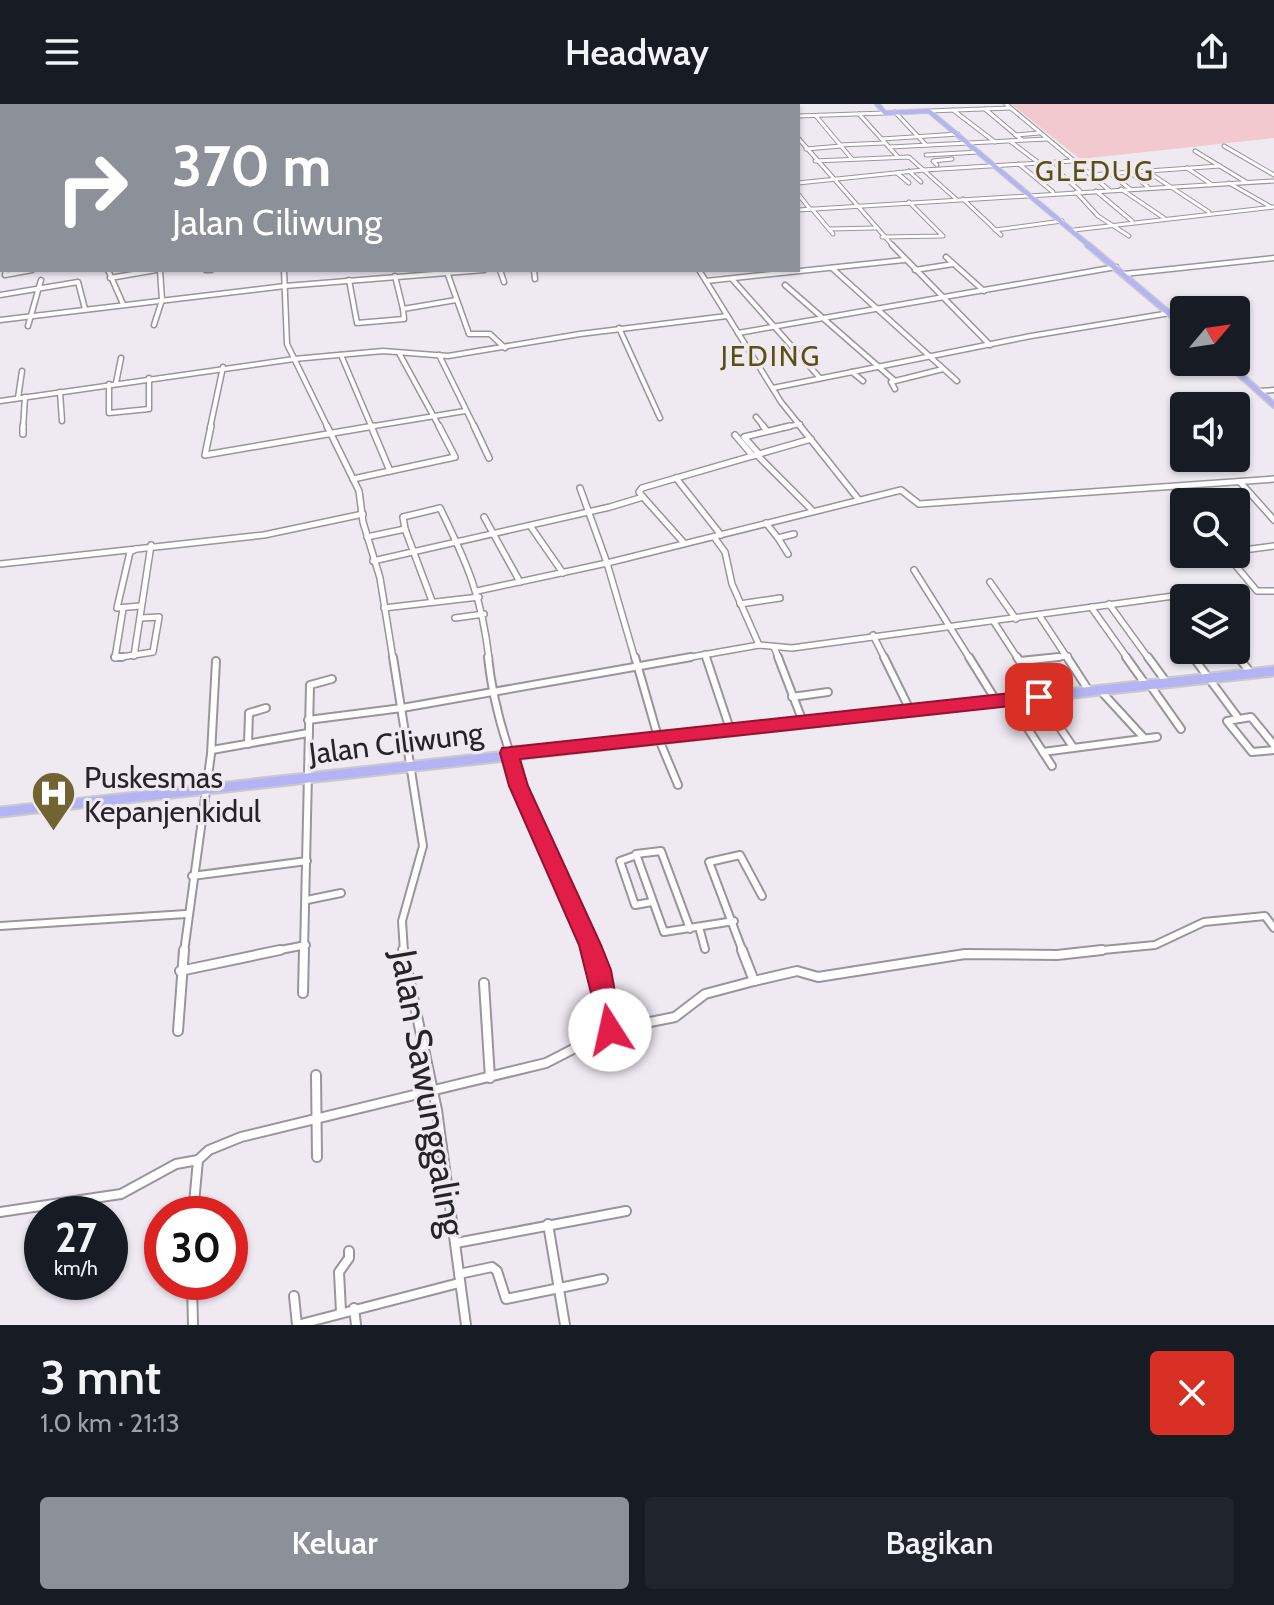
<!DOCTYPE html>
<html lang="id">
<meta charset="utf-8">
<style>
:root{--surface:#171b24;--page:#20242c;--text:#f1f3f6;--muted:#9ea1a6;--accent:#8c9099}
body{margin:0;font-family:Cabin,sans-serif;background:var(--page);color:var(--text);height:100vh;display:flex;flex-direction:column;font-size:30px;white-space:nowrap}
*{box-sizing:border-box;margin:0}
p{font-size:26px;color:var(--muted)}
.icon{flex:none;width:44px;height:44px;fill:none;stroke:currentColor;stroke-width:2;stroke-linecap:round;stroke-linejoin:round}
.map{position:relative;height:1221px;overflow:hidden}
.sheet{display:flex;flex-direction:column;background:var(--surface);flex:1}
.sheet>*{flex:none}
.guide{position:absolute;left:0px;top:0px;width:800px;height:168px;box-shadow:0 2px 6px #0004;background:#8c9099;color:#fff;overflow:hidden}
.needle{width:52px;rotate:61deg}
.controls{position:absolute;left:1170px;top:192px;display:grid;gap:16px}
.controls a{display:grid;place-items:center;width:80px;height:80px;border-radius:8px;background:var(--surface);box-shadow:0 2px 6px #0004;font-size:40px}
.speed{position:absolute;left:24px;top:1092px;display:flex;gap:16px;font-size:40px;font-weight:700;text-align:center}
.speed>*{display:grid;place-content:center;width:104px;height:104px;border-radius:50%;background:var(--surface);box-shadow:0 2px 6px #0004;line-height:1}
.speed small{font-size:20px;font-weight:400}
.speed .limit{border:12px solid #d22;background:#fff;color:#111}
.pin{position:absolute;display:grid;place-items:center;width:68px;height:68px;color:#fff;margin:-34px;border-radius:16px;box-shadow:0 4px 12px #0006}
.me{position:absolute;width:88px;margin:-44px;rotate:350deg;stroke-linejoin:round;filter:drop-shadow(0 0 6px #0008)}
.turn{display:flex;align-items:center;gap:28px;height:168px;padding:0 40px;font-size:36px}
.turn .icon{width:104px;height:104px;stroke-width:2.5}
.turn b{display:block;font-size:56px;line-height:68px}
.round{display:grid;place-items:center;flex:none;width:84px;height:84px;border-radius:8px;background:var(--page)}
.head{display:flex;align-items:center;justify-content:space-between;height:136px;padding:0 40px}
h1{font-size:48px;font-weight:600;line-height:60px}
.primary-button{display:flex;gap:16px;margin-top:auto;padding:16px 40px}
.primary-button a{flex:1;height:92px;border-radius:8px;background:var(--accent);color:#fff;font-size:32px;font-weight:600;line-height:92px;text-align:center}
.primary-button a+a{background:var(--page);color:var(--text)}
header{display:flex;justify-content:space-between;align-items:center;height:104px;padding:0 40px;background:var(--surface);font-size:36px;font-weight:600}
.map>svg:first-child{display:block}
.green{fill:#f1c9cf}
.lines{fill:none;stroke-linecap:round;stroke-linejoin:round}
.minor-far4-casing{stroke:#99959c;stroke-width:5}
.minor-far3-casing{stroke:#99959c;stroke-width:7}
.minor-far2-casing{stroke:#99959c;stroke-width:8}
.minor-far1-casing{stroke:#99959c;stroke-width:10}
.minor-casing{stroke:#99959c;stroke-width:12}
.major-far2-casing{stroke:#cbcacb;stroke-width:6}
.major-far1-casing{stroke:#cbcacb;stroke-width:8}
.major-casing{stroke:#cbcacb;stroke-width:13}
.minor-far4{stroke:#fff;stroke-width:3}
.minor-far3{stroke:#fff;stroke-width:4}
.minor-far2{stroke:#fff;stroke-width:5}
.minor-far1{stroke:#fff;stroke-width:6}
.minor{stroke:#fff;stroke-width:8}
.major-far2{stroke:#b4b4f5;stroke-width:4}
.major-far1{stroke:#b4b4f5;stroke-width:5}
.major{stroke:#b4b4f5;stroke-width:9}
.route{fill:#e11d48;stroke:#92132f;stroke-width:2}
.labels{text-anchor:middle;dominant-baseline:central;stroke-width:6;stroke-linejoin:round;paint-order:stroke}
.far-quarter-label{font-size:28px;letter-spacing:2px;fill:#5d4f11;stroke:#efeaf2}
.street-label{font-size:30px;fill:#252427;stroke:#efeaf2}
.poi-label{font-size:30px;fill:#252427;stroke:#efeaf2;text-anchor:start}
.near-street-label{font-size:36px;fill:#252427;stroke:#efeaf2}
</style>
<header><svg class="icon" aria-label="menu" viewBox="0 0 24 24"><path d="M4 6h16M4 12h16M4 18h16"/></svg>Headway<svg class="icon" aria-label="share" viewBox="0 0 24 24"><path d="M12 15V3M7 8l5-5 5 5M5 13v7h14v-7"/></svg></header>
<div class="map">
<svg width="1274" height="1221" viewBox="0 0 1274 1221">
<rect width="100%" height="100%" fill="#efeaf2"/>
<path class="green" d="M 1011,0 L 1274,0 L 1274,34 L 1080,55 Z"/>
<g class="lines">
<defs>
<g id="minor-far4">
<path d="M 1006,0 L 1109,86"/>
<path d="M 211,2 L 227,0"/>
<path d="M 384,2 L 412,0"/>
<path d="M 765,2 L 773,1"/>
<path d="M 985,5 L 1022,36"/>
<path d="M 953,6 L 995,38"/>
<path d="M 929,7 L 1010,4"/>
<path d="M 895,8 L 926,41"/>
<path d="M 859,10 L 898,53"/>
<path d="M 798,12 L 885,9"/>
<path d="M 816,12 L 852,55"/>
<path d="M 1015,31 L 1039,29"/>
<path d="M 798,34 L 894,143"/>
<path d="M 882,35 L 958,30"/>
<path d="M 1010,37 L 1039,59"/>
<path d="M 840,41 L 884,39"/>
<path d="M 1224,42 L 1274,71"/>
<path d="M 890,43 L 1047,35"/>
<path d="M 806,45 L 841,42"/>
<path d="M 1195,47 L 1246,78"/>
<path d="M 926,51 L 979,48"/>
<path d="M 815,57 L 909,53 L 956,95"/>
<path d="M 1047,58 L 1080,87"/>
<path d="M 1019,60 L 1053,88"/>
<path d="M 937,61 L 933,57 L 952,55"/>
<path d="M 1187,64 L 1211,80"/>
<path d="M 909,67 L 921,78"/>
<path d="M 1130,68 L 1148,83"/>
<path d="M 1148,68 L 1209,108"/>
<path d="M 897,69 L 909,79"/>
<path d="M 1111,70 L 1130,85"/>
<path d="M 1090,71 L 1220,62"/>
<path d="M 798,79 L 924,66 L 1073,57"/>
<path d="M 1229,79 L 1271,103"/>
<path d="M 1121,85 L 1164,114"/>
<path d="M 1096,87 L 1132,117"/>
<path d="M 1076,88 L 1098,112 L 1129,132"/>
<path d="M 798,90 L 810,105"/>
<path d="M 963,95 L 1001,131"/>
<path d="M 0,99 L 2,96"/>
<path d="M 812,105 L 833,130"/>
<path d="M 798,106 L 1274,77"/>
<path d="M 830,125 L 875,124"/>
<path d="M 995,126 L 1062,117"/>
<path d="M 1074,126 L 1274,103"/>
<path d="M 882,133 L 943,132 L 909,98"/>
</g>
<g id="minor-far3">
<path d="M 892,141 L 990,241"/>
<path d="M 946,153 L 984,187"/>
<path d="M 832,164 L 957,277"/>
<path d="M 6,166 L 5,171 L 32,166"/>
<path d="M 108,166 L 123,200"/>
<path d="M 206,166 L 211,166"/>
<path d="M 284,166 L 287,240 L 328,324"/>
<path d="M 500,166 L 504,178"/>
<path d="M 534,166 L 535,175"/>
<path d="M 699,166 L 781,298 L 802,324"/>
<path d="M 915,166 L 953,160"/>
<path d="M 447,168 L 469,230 L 490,230 L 505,244"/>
<path d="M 1124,170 L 1274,154"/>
<path d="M 395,172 L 403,205 L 456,196"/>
<path d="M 110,174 L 156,166"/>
<path d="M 732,175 L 819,273"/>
<path d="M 349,176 L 357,219 L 404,215 L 403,205"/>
<path d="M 706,177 L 904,156"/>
<path d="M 785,181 L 895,277"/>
<path d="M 0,191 L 78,178 L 85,205"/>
<path d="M 0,216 L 285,182 L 484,166"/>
<path d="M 154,221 L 162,196 L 160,166"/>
<path d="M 28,222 L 41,176"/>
<path d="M 619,224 L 660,314"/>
<path d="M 738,229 L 1116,163"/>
<path d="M 399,249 L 440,324"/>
<path d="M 341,251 L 372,324"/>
<path d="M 439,251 L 475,324"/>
<path d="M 852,268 L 863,277"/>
<path d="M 116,279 L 121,254"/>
<path d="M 109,280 L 109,309 L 149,305 L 149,274"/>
<path d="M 773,284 L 1031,232 L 1170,209"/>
<path d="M 895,285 L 891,278 L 943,265"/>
<path d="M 1259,287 L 1274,286"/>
<path d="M 60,288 L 62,317"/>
<path d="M 18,294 L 22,267"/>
<path d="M 0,297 L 294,255 L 383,247 L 448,252 L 580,230 L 727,212"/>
<path d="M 756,313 L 765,324"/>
<path d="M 23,324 L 25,293"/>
<path d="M 210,324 L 223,263"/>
<path d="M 362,324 L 465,307"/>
<path d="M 781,324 L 800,320"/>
</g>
<g id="minor-far2">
<path d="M 211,322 L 205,351 L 374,322"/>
<path d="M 327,322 L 359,387 L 363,418 L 380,474 L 393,555"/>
<path d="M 371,322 L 390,367"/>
<path d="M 474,322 L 489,354"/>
<path d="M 763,322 L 767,327"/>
<path d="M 800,322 L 859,396"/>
<path d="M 23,330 L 23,322"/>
<path d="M 735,331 L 753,352"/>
<path d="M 759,350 L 744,333 L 790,322"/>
<path d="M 757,351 L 813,407"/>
<path d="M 676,374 L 721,431"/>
<path d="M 353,375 L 455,353 L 439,322"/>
<path d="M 1240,378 L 1274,416"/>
<path d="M 643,393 L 684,439"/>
<path d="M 484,413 L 520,478"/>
<path d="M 766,419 L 778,434 L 794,430"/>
<path d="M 531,423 L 563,469"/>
<path d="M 405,425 L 403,413 L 440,404 C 467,459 482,493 489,555"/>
<path d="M 367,433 L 405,425 L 432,497"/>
<path d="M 714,433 L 725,448 L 732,480 L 759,541 L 792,544 L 1181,491 L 1187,494"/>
<path d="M 778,434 L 788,450"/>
<path d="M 136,445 L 130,448 L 117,504 L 140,502"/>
<path d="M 1236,447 L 1274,442"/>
<path d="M 1226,450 L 1257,487 L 1274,487"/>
<path d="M 373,457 L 610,403 L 643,393 L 639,388 L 642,384 L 811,335"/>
<path d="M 0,460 L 264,431 L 363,410"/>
<path d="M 914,466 L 970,555"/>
<path d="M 990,478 L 1016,515"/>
<path d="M 477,487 L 607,459 L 580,384"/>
<path d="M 740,500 L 780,494"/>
<path d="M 1109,500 L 1149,555"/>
<path d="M 1091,503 L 1128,555"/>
<path d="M 384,504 L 479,493"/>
<path d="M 123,505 L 115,554 L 153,548 L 159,513 L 141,514"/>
<path d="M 1039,511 L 1068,555"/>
<path d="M 455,514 L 484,510"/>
<path d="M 994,518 L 1018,555"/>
<path d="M 873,531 L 885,555"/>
<path d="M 774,543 L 779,555"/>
<path d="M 1188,546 L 1195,555"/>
<path d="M 1232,546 L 1239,555"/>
<path d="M 705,550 L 707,555"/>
<path d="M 134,552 L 151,441"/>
<path d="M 635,555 L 607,459 L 901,386 L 919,400 L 1274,375"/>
<path d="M 680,555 L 759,541"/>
<path d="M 1040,555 L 1068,552"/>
</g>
<g id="minor-far1">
<path d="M 115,553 L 122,553"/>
<path d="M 393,553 L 423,742 L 402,817 L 404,848"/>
<path d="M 488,553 C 499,660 556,749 593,848"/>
<path d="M 635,553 L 658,633 L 678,681"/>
<path d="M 706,553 L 730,625"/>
<path d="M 778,553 L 803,618"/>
<path d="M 884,553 L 910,606"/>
<path d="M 969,553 L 997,598"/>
<path d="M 1017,553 L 1043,592"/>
<path d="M 1067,553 L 1089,587"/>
<path d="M 1126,553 L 1146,581"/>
<path d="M 1148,553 L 1167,579"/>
<path d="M 1193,553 L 1239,615 L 1251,613 L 1274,641"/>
<path d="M 1238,553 L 1251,569"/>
<path d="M 1020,557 L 1059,553"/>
<path d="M 1150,581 L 1181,625"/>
<path d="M 1100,586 L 1144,634"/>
<path d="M 792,593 L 828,588"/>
<path d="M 1039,593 L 1073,643"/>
<path d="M 1010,597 L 1052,662"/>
<path d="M 1239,615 L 1227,617 L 1252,648 L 1274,646"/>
<path d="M 308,616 L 402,604 L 691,553"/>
<path d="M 248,640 L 249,609 L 266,604"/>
<path d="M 212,646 L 308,629"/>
<path d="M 1043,648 L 1157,633"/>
<path d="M 637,751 L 620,757 L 635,801 L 652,798"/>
<path d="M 192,772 L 307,757"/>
<path d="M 307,796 L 341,789"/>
<path d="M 0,822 L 186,810"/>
<path d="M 699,823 L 705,845"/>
<path d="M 690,825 L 661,747 L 636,750 L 664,828 L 734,817"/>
<path d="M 184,848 L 211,650 L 216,557"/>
<path d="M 270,848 L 306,841"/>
<path d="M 304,848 L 310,581 L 332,575"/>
<path d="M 743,848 L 709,758 L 740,751 L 762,792"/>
<path d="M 1082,848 L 1155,841 L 1204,818 L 1265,812 L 1274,824"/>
</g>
<g id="minor">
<path d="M 403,846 L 437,1006 L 466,1221"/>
<path d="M 180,867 L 280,846"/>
<path d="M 754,877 L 797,867 L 818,873 L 965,850 L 1057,851 L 1102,846"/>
<path d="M 484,879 L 490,974"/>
<path d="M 303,889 L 304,846"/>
<path d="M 610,926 L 675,913 L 705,890 L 754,877 L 742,846"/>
<path d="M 178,927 L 184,846"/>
<path d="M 316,971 L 317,1053"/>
<path d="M 0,1108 L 121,1090 L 176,1060 L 198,1056 L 209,1046 L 241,1033 L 546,959 L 610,926 L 592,846"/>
<path d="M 193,1110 L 198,1056"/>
<path d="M 548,1120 L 565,1221"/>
<path d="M 456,1139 L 626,1107"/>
<path d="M 459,1170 L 492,1163 L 497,1167 L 506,1195 L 603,1175"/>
<path d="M 192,1178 L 193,1221"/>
<path d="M 294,1192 L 297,1221"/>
<path d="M 354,1204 L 356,1221"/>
<path d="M 341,1208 L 339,1168 L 349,1154 L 349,1147"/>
<path d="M 297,1221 L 459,1179"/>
</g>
<path id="major-far2" d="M 877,0 L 885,9 L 929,7 L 1091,143"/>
<g id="major-far1">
<path d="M 1088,141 L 1184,222"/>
<path d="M 1226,258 L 1274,301"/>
</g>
<path id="major" d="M 0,708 L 1274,567"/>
</defs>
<use href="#minor-far4" class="minor-far4-casing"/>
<use href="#minor-far3" class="minor-far3-casing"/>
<use href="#minor-far2" class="minor-far2-casing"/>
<use href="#minor-far1" class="minor-far1-casing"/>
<use href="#minor" class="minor-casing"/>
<use href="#major-far2" class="major-far2-casing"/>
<use href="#major-far1" class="major-far1-casing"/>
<use href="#major" class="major-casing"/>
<use href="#minor-far4" class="minor-far4"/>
<use href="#minor-far3" class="minor-far3"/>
<use href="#minor-far2" class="minor-far2"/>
<use href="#minor-far1" class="minor-far1"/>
<use href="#minor" class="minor"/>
<use href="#major-far2" class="major-far2"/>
<use href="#major-far1" class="major-far1"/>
<use href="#major" class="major"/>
</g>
<path class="route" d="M 1039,586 L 1048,593 L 1039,599 L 520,655 L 528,682 L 601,841 L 611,866 L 622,926 L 618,933 L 610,937 L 602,933 L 579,841 L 509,682 L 500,649 L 502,644 Z"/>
<defs>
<symbol id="hospital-pin" viewBox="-11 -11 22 30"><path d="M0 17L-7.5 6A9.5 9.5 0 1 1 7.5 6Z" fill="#716431" stroke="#efeaf2"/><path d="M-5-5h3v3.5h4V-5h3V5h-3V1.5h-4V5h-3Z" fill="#fff"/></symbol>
</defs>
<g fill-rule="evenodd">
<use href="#hospital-pin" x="28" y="664" width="51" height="69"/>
</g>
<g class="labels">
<g class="far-quarter-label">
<text x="1095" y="67">GLEDUG</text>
<text x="771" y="252">JEDING</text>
</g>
<g class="street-label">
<text transform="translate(396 639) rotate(-7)">Jalan Ciliwung</text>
</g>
<g class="poi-label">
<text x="84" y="673">Puskesmas<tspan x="84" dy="34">Kepanjenkidul</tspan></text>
</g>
<g class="near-street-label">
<text transform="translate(429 989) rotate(80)">Jalan Sawunggaling</text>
</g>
</g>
</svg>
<div class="controls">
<a><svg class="needle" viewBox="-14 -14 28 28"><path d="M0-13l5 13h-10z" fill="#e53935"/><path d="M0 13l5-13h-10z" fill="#9ea1a6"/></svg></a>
<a><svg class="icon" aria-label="sound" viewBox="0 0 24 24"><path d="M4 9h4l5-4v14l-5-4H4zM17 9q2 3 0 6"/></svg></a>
<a><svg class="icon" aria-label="search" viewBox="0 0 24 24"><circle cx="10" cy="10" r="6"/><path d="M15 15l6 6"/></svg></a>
<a><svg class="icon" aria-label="layers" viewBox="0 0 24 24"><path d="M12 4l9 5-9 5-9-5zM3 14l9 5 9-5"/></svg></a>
</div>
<div class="speed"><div>27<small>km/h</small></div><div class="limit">30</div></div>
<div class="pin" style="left:1039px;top:593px;background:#d93025"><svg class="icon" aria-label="arrive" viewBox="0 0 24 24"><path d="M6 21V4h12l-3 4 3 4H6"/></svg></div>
<svg class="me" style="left:610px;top:926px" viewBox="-20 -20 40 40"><circle r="19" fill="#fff"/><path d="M0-13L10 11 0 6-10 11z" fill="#e11d48"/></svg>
<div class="guide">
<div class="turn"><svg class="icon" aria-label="right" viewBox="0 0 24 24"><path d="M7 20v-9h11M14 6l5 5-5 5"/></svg><div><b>370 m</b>Jalan Ciliwung</div></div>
</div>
</div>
<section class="sheet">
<div class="head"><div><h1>3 mnt</h1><p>1.0 km · 21:13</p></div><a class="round" style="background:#d93025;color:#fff"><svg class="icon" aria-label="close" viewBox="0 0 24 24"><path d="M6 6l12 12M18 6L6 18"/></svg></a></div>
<div class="primary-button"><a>Keluar</a><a>Bagikan</a></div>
</section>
